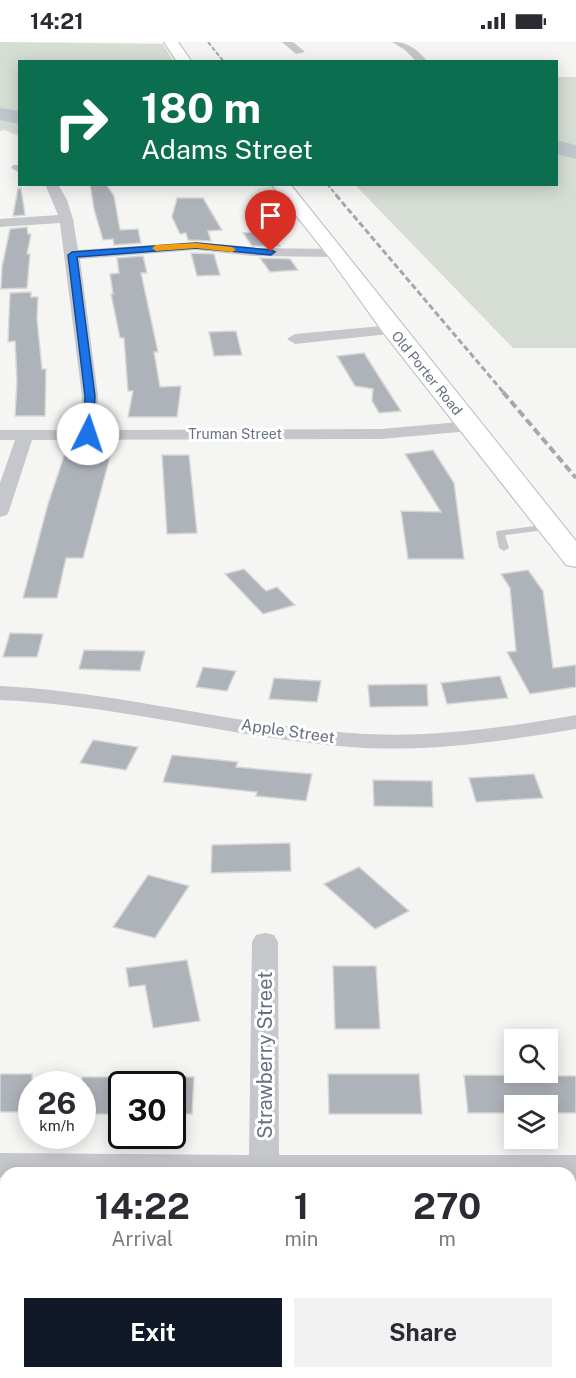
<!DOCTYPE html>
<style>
:root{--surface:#fff;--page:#f2f2f3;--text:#2b2b33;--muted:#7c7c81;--accent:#111827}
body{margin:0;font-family:"Public Sans",sans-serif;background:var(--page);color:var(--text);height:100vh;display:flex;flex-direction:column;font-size:22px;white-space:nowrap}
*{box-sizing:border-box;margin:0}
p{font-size:20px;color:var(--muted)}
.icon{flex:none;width:33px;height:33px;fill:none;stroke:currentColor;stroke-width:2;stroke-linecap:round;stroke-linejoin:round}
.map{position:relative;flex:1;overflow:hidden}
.drawer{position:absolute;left:0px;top:1125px;width:576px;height:212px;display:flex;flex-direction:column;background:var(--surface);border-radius:18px 18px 0 0;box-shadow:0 3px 15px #0003}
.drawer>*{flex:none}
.top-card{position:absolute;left:18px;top:18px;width:540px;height:126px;border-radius:0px;box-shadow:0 3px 15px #0003;background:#0b6e4f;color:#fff;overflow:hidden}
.fabs{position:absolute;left:504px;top:987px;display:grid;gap:12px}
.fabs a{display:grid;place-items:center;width:54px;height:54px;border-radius:0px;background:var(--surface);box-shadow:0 3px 15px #0003;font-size:30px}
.speed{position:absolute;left:18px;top:1029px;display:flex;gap:12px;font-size:30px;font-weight:700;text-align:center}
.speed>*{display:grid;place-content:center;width:78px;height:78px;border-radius:50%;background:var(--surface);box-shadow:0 3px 15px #0003;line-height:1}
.speed small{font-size:15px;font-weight:400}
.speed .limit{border:3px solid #111;border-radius:9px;background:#fff;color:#111}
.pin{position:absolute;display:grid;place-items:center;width:51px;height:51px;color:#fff;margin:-62px -26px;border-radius:50% 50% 50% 0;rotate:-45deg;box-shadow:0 0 6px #0007}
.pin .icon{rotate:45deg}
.me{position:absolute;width:66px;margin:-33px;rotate:4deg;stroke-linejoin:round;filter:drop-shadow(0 0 4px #0008)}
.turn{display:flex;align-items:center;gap:21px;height:126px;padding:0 24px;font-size:27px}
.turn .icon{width:78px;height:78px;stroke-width:2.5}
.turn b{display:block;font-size:42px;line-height:51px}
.eta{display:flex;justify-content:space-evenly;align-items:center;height:102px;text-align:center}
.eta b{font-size:36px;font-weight:700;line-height:42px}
.action{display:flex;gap:12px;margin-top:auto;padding:12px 24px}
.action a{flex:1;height:69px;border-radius:0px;background:var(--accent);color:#fff;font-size:24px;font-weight:700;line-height:69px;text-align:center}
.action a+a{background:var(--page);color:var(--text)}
.status{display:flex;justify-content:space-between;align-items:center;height:42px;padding:0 30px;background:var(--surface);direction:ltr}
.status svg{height:16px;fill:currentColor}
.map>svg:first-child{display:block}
.green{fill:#d6ddd4}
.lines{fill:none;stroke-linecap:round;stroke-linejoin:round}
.river{fill:#bfc6cc;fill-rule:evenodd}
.building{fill:#aeb2b9;stroke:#d7d8d6;stroke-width:1.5}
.secondary-casing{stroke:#b7babf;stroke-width:2}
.lane{fill:#c5c7cb;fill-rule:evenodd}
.street{fill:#c5c7cb;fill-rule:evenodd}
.secondary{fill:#fff;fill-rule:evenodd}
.rail-far2{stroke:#a5a8af;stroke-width:2;stroke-dasharray:4.5 2;stroke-linecap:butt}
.rail-far1{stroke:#a5a8af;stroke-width:3;stroke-dasharray:6 3;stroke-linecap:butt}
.rail{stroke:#a5a8af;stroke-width:4;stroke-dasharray:8 4;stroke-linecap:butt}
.route{fill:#1a73e8;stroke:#114b97;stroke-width:1.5}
.slow{fill:#f59e0b}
.labels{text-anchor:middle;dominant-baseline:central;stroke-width:6;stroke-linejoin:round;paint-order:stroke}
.far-street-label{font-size:14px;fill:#677083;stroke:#fff}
.street-label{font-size:16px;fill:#677083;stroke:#fff}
.near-street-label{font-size:20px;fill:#677083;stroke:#fff}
</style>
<div class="status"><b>14:21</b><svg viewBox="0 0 49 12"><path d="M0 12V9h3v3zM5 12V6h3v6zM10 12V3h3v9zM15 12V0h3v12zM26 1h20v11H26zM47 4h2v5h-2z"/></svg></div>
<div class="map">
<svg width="576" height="1336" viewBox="0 0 576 1336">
<rect width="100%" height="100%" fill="#f5f6f3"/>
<g class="green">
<path d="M 0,0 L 163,2 L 173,19 L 20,20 L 19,94 L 4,88 L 0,89 Z"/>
<path d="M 557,35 L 576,35 L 576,103 L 557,99 Z"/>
<path d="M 557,111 L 576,114 L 576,306 L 513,306 L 355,143 L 556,142 Z"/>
</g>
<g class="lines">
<g class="river">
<path d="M 0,66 L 20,69 L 20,82 L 0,78 Z"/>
<path d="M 556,98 L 576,103 L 576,117 L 556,112 Z"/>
</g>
</g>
<g class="building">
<path d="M 90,142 L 106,142 L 114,154 L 120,188 L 138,187 L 141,201 L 114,203 L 113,197 L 103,198 L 94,167 Z"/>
<path d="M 18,146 L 21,146 L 25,173 L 13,174 Z"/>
<path d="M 177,156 L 203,156 L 222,188 L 208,189 L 211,199 L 188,198 L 186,191 L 180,192 L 172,175 Z"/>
<path d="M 27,185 L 28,192 L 31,192 L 27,212 L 30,212 L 27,246 L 1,247 L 2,225 L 10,187 Z"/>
<path d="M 269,188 L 280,204 L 252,204 L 243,191 Z"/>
<path d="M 191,211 L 214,212 L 220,233 L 197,234 Z"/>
<path d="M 143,214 L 147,231 L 141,231 L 158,310 L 154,310 L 160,345 L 181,344 L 177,375 L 128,375 L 133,349 L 128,349 L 124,296 L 120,296 L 111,252 L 113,252 L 110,232 L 119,231 L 117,216 Z"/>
<path d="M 260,216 L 290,217 L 298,228 L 270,230 Z"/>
<path d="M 31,250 L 31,255 L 38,255 L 37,277 L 42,327 L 46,327 L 45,374 L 15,374 L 17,339 L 15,299 L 8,300 L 10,251 Z"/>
<path d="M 236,289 L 242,313 L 214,314 L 209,290 Z"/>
<path d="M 364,311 L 383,341 L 401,369 L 379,371 L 372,359 L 373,347 L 355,344 L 337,314 Z"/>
<path d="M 433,408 L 454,441 L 464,517 L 408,517 L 401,469 L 441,470 L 405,412 Z"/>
<path d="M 65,411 L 111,411 L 83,516 L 66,516 L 57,556 L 23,556 L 48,462 Z"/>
<path d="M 162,413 L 189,413 L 197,491 L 167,492 Z"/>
<path d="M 244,527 L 266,549 L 277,545 L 295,563 L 263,572 L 225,532 Z"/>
<path d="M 528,528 L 543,549 L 553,626 L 576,623 L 576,645 L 530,652 L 507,610 L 516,609 L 510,546 L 501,532 Z"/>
<path d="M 10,591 L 43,592 L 37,615 L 3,615 Z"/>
<path d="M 84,608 L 145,609 L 140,629 L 79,627 Z"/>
<path d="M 203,625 L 236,629 L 227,649 L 196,645 Z"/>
<path d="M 500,634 L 508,656 L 447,662 L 441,641 Z"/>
<path d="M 274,636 L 321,639 L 317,660 L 269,657 Z"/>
<path d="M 427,642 L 428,664 L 370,665 L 368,643 Z"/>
<path d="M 93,698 L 138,705 L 126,728 L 80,721 Z"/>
<path d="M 172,713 L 238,720 L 236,725 L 312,732 L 306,759 L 256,754 L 257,750 L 163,740 Z"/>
<path d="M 534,732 L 543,756 L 476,760 L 469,736 Z"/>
<path d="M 373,738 L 432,739 L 433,765 L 374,764 Z"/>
<path d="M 290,801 L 291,829 L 211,831 L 212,803 Z"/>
<path d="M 359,825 L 409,869 L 375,887 L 324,842 Z"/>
<path d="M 148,833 L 189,844 L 155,896 L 113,885 Z"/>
<path d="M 187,918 L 200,979 L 153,986 L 145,943 L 129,945 L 126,926 Z"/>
<path d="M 333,924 L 376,924 L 380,987 L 335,987 Z"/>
<rect x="0" y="1032" width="32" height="38"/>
<path d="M 328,1032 L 419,1032 L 422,1072 L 329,1072 Z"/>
<path d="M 464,1033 L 576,1034 L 576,1071 L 548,1071 L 548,1064 L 514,1064 L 514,1071 L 468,1071 Z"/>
<rect x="82" y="1035" width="40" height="37"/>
<path d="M 172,1035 L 194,1035 L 192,1072 L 172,1072 Z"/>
</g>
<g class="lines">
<defs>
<g id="secondary">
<path d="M 164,0 L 178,0 L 192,20 L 177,20 Z"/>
<path d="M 271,142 L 290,142 L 576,499 L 576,525 L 566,523 L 385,293 L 329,215 Z"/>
</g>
</defs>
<use href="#secondary" class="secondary-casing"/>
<path class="lane" d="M 550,482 L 553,483 L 553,487 L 505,493 L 509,506 L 504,509 L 499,506 L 496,491 L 497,489 Z"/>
<g class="street">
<path d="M 282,0 L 293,0 L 305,10 L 296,12 Z"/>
<path d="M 392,0 C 409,0 417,7 428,20 L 417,20 L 405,8 Z"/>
<path d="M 13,123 L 20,123 L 20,131 L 11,126 Z"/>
<path d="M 45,142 L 58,142 L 67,158 L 73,177 L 78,208 L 196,200 L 253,206 L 336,207 L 343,211 L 336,215 L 253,214 L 196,208 L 80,217 L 98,354 L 97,388 L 381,387 L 470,379 L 476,380 L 479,384 L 476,388 L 470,389 L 381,397 L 32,398 L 9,469 L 7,473 L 0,475 L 0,441 L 15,398 L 0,398 L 0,388 L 80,388 L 82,354 L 60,181 L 0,185 L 0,177 L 58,173 Z"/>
<path d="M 393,283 L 398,285 L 401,288 L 398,291 L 295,302 L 287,297 L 295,292 Z"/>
<path d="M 0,644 C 120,650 233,683 350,691 C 426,697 502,686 576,673 L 576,687 C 502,699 426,711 350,705 C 233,696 120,663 0,658 Z"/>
<path d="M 265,891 L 274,893 L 278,900 L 279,1113 L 576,1113 L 576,1139 L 570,1139 L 570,1131 L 6,1131 L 6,1136 L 0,1135 L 0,1111 L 249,1113 L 252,900 L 256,893 Z"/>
</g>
<use href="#secondary" class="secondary"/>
<g class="rail-far2">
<path d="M 208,0 L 224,20"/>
<path d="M 327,142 L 338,155"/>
</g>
<path class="rail-far1" d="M 336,153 L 504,351"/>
<path class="rail" d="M 503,350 L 576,436"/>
</g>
<path class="route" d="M 196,201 L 271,208 L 275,210 L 271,213 L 196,206 L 77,215 L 95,354 L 93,392 L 88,396 L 84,395 L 85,354 L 68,213 L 72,210 Z"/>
<path class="slow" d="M 196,201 L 232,205 L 236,208 L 232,210 L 196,206 L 156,209 L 152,206 L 156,203 Z"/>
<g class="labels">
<g class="far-street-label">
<text transform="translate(427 331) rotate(51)">Old Porter Road</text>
<text x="235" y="392">Truman Street</text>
</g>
<g class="street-label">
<text transform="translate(288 689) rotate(8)">Apple Street</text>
</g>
<g class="near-street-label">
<text transform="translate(265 1013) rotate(-90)">Strawberry Street</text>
</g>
</g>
</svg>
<div class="fabs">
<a><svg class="icon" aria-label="search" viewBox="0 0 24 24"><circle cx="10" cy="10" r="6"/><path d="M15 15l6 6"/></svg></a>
<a><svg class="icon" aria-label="layers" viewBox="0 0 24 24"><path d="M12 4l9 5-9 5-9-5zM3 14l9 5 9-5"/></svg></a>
</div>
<div class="speed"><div>26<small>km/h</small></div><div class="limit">30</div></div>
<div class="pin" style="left:271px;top:210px;background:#d93025"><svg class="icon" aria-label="arrive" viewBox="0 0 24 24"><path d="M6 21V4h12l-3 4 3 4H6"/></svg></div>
<svg class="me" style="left:88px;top:392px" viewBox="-20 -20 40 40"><circle r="19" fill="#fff"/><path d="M0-13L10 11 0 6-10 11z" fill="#1a73e8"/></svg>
<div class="top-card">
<div class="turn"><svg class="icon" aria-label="right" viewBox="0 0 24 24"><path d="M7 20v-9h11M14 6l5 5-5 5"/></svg><div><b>180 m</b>Adams Street</div></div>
</div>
<section class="drawer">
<div class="eta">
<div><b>14:22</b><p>Arrival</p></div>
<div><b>1</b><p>min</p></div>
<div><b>270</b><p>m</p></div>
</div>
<div class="action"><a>Exit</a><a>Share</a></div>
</section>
</div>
